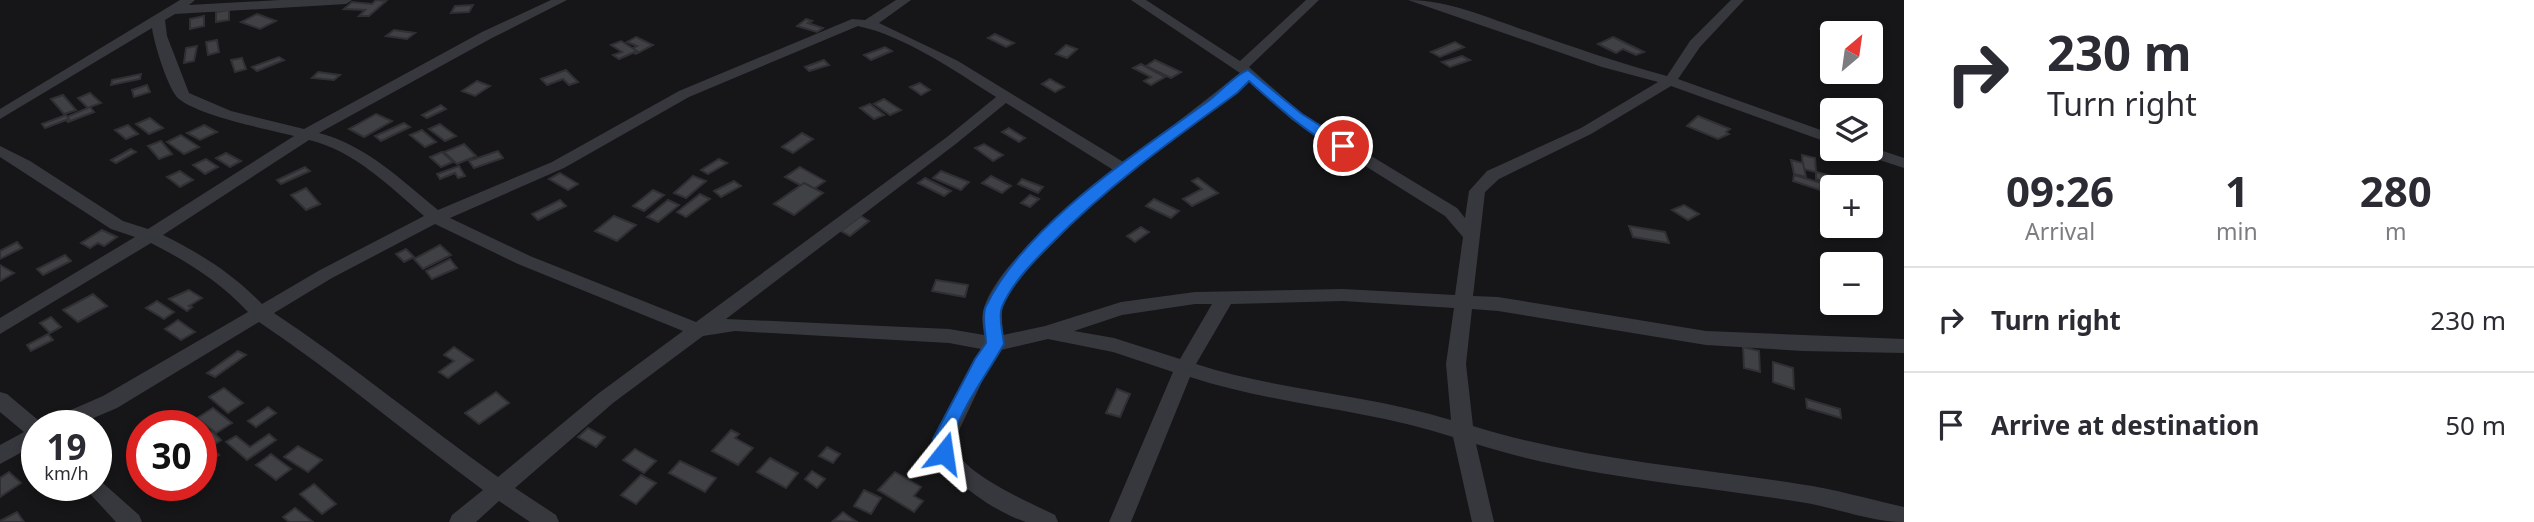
<!DOCTYPE html>
<meta charset="utf-8">
<style>
:root{--surface:#fff;--page:#f2f2f3;--text:#2b2b33;--muted:#7c7c81;--line:#e1e1e2}
body{margin:0;font-family:"Noto Sans",sans-serif;background:var(--page);color:var(--text);height:100vh;display:flex;flex-direction:column;font-size:26px;white-space:nowrap}
*{box-sizing:border-box;margin:0}
p{font-size:23px;color:var(--muted)}
.icon{flex:none;width:38px;height:38px;fill:none;stroke:currentColor;stroke-width:2;stroke-linecap:round;stroke-linejoin:round}
.map{position:relative;flex:1;overflow:hidden}
.drawer{display:flex;flex-direction:column;background:var(--surface);width:630px}
.drawer>*{flex:none}
.banner{background:#fff;color:var(--text);overflow:hidden}
.needle{width:46px;rotate:29deg}
.fabs{position:absolute;left:1820px;top:21px;display:grid;gap:14px}
.fabs a{display:grid;place-items:center;width:63px;height:63px;border-radius:7px;background:var(--surface);box-shadow:0 4px 10px #0003;font-size:35px}
.speed{position:absolute;left:21px;top:410px;display:flex;gap:14px;font-size:35px;font-weight:700;text-align:center}
.speed>*{display:grid;place-content:center;width:91px;height:91px;border-radius:50%;background:var(--surface);box-shadow:0 4px 10px #0003;line-height:1}
.speed small{font-size:18px;font-weight:400}
.speed .limit{border:10px solid #d22;background:#fff;color:#111}
.pin{position:absolute;display:grid;place-items:center;width:60px;height:60px;color:#fff;margin:-30px;border:4px solid #fff;border-radius:50%;box-shadow:0 2px 7px #0007}
.me{position:absolute;width:77px;margin:-38px;rotate:15deg;stroke-linejoin:round;filter:drop-shadow(0 0 5px #0008)}
.turn{display:flex;align-items:center;gap:24px;height:147px;padding:0 28px;font-size:32px}
.turn .icon{width:91px;height:91px;stroke-width:2.5}
.turn b{display:block;font-size:49px;line-height:60px}
.eta{display:flex;justify-content:space-evenly;align-items:center;height:119px;text-align:center}
.eta b{font-size:42px;font-weight:700;line-height:49px}
ul{padding:0;list-style:none}
li{display:flex;align-items:center;gap:21px;height:105px;padding:0 28px;border-top:2px solid var(--line)}
li div{flex:1}
li b{display:block;font-size:26px}
li em{font-style:normal}
main{display:flex;flex:1;min-height:0}
.map>svg:first-child{display:block}
.building{fill:#404145;stroke:#303034;stroke-width:2}
.lines{fill:none;stroke-linecap:round;stroke-linejoin:round}
.minor{fill:#37383d;fill-rule:evenodd}
.route{fill:#1a73e8;stroke:#114b97;stroke-width:2}
</style>
<main>
<div class="map">
<svg width="1904" height="522" viewBox="0 0 1904 522">
<rect width="100%" height="100%" fill="#161618"/>
<g class="building">
<path d="M 376,0 L 386,1 L 369,16 L 359,16 L 365,10 L 344,9 L 352,2 L 372,4 Z"/>
<path d="M 473,5 L 469,12 L 451,13 L 455,6 Z"/>
<path d="M 229,10 L 229,20 L 216,22 L 216,12 Z"/>
<path d="M 257,14 L 276,21 L 260,29 L 241,22 Z"/>
<path d="M 204,16 L 204,26 L 190,29 L 190,19 Z"/>
<path d="M 806,19 L 812,21 L 808,23 L 823,28 L 817,32 L 797,26 Z"/>
<path d="M 1828,22 L 1862,33 L 1832,34 L 1820,29 Z"/>
<path d="M 394,30 L 415,33 L 407,39 L 386,36 Z"/>
<path d="M 995,34 L 1014,43 L 1006,47 L 988,38 Z"/>
<path d="M 636,37 L 653,45 L 636,54 L 628,51 L 637,46 L 627,42 Z"/>
<path d="M 1613,37 L 1644,52 L 1636,55 L 1623,49 L 1616,53 L 1598,44 Z"/>
<path d="M 217,40 L 219,52 L 208,55 L 206,42 Z"/>
<path d="M 621,41 L 637,51 L 619,59 L 613,55 L 622,52 L 611,45 Z"/>
<path d="M 1455,42 L 1464,47 L 1440,57 L 1431,52 Z"/>
<path d="M 1066,45 L 1077,49 L 1067,58 L 1056,54 Z"/>
<path d="M 197,46 L 194,61 L 184,63 L 186,48 Z"/>
<path d="M 885,47 L 892,51 L 871,60 L 864,55 Z"/>
<path d="M 1462,56 L 1470,60 L 1450,67 L 1442,62 Z"/>
<path d="M 279,57 L 284,60 L 257,71 L 252,67 Z"/>
<path d="M 242,58 L 246,69 L 235,72 L 231,60 Z"/>
<path d="M 824,60 L 829,65 L 809,71 L 805,67 Z"/>
<path d="M 1155,60 L 1181,72 L 1171,78 L 1146,66 Z"/>
<path d="M 1141,64 L 1165,77 L 1151,85 L 1144,81 L 1151,77 L 1133,68 Z"/>
<path d="M 566,70 L 578,82 L 569,85 L 563,79 L 547,85 L 541,79 Z"/>
<path d="M 318,72 L 340,75 L 334,80 L 312,78 Z"/>
<path d="M 141,74 L 140,79 L 111,85 L 112,80 Z"/>
<path d="M 1050,79 L 1064,87 L 1055,92 L 1042,84 Z"/>
<path d="M 477,81 L 490,86 L 475,96 L 462,91 Z"/>
<path d="M 920,83 L 930,90 L 921,95 L 910,87 Z"/>
<path d="M 147,85 L 150,92 L 134,97 L 132,90 Z"/>
<path d="M 90,93 L 101,103 L 90,107 L 94,112 L 68,122 L 64,118 L 88,108 L 78,98 Z"/>
<path d="M 63,95 L 76,110 L 64,114 L 51,99 Z"/>
<path d="M 884,99 L 901,110 L 890,115 L 874,104 Z"/>
<path d="M 870,104 L 884,115 L 874,119 L 860,108 Z"/>
<path d="M 441,105 L 446,109 L 427,118 L 422,115 Z"/>
<path d="M 376,114 L 392,121 L 364,137 L 349,129 Z"/>
<path d="M 66,115 L 69,119 L 45,128 L 42,124 Z"/>
<path d="M 1698,116 L 1730,129 L 1726,132 L 1729,134 L 1718,139 L 1687,126 Z"/>
<path d="M 150,118 L 163,128 L 149,134 L 136,124 Z"/>
<path d="M 404,123 L 410,127 L 381,141 L 375,136 Z"/>
<path d="M 440,124 L 456,136 L 445,141 L 429,129 Z"/>
<path d="M 128,125 L 138,134 L 126,139 L 115,130 Z"/>
<path d="M 204,125 L 217,132 L 200,140 L 187,133 Z"/>
<path d="M 1009,128 L 1025,138 L 1019,142 L 1002,132 Z"/>
<path d="M 422,130 L 436,142 L 425,147 L 410,135 Z"/>
<path d="M 802,133 L 813,139 L 793,153 L 782,147 Z"/>
<path d="M 181,135 L 199,147 L 184,154 L 167,142 Z"/>
<path d="M 161,141 L 172,154 L 159,159 L 148,146 Z"/>
<path d="M 464,144 L 476,156 L 457,164 L 444,152 Z"/>
<path d="M 984,144 L 1003,155 L 993,161 L 975,148 Z"/>
<path d="M 131,149 L 136,152 L 116,163 L 111,160 Z"/>
<path d="M 498,151 L 503,158 L 474,168 L 469,161 Z"/>
<path d="M 442,152 L 453,162 L 441,167 L 430,157 Z"/>
<path d="M 226,153 L 241,161 L 230,167 L 216,158 Z"/>
<path d="M 1802,155 L 1815,158 L 1816,172 L 1832,176 L 1833,184 L 1816,179 L 1816,172 L 1803,169 Z"/>
<path d="M 206,159 L 218,167 L 205,174 L 193,165 Z"/>
<path d="M 719,159 L 727,163 L 708,174 L 701,170 Z"/>
<path d="M 1791,160 L 1803,163 L 1806,177 L 1794,174 Z"/>
<path d="M 459,166 L 465,176 L 458,178 L 455,173 L 440,179 L 437,174 Z"/>
<path d="M 305,167 L 310,171 L 281,184 L 277,180 Z"/>
<path d="M 800,167 L 825,181 L 811,191 L 785,177 Z"/>
<path d="M 180,171 L 193,180 L 180,187 L 167,177 Z"/>
<path d="M 941,171 L 969,182 L 961,190 L 933,178 Z"/>
<path d="M 560,173 L 578,184 L 568,190 L 549,179 Z"/>
<path d="M 1794,175 L 1821,183 L 1820,190 L 1793,181 Z"/>
<path d="M 693,176 L 706,181 L 686,198 L 674,193 Z"/>
<path d="M 991,176 L 1011,186 L 1002,193 L 982,183 Z"/>
<path d="M 925,178 L 951,191 L 944,196 L 918,183 Z"/>
<path d="M 1198,178 L 1218,193 L 1192,206 L 1183,199 L 1202,189 L 1192,181 Z"/>
<path d="M 1022,179 L 1043,187 L 1038,193 L 1018,184 Z"/>
<path d="M 734,181 L 741,186 L 721,197 L 714,191 Z"/>
<path d="M 804,183 L 823,193 L 794,215 L 774,204 Z"/>
<path d="M 306,188 L 320,204 L 306,210 L 291,195 Z"/>
<path d="M 653,190 L 664,195 L 644,211 L 633,206 Z"/>
<path d="M 700,194 L 710,199 L 686,217 L 677,212 Z"/>
<path d="M 1030,195 L 1039,199 L 1030,207 L 1021,203 Z"/>
<path d="M 1154,199 L 1179,211 L 1171,218 L 1146,206 Z"/>
<path d="M 560,200 L 566,206 L 538,220 L 532,214 Z"/>
<path d="M 668,200 L 679,205 L 658,222 L 647,217 Z"/>
<path d="M 1684,205 L 1699,214 L 1688,220 L 1672,210 Z"/>
<path d="M 614,216 L 636,225 L 617,241 L 595,231 Z"/>
<path d="M 861,216 L 869,221 L 850,236 L 841,231 Z"/>
<path d="M 1629,226 L 1665,232 L 1669,243 L 1633,237 Z"/>
<path d="M 1141,227 L 1149,232 L 1135,242 L 1127,236 Z"/>
<path d="M 102,230 L 117,237 L 104,246 L 98,243 L 90,248 L 81,243 Z"/>
<path d="M 17,242 L 22,248 L 0,259 L 0,251 Z"/>
<path d="M 440,245 L 451,255 L 423,269 L 414,259 Z"/>
<path d="M 406,249 L 414,257 L 404,262 L 396,254 Z"/>
<path d="M 65,255 L 71,261 L 43,275 L 37,269 Z"/>
<path d="M 450,259 L 457,268 L 432,279 L 426,271 Z"/>
<path d="M 0,265 L 14,273 L 0,281 Z"/>
<path d="M 936,280 L 968,285 L 965,297 L 932,291 Z"/>
<path d="M 189,290 L 202,298 L 189,306 L 192,307 L 187,311 L 169,299 Z"/>
<path d="M 93,294 L 107,306 L 78,322 L 63,310 Z"/>
<path d="M 157,301 L 174,312 L 164,319 L 146,308 Z"/>
<path d="M 51,317 L 61,327 L 50,333 L 40,323 Z"/>
<path d="M 178,320 L 195,332 L 181,340 L 165,329 Z"/>
<path d="M 48,334 L 53,340 L 31,351 L 27,345 Z"/>
<path d="M 454,347 L 473,360 L 448,378 L 439,372 L 454,361 L 444,355 Z"/>
<path d="M 1743,347 L 1759,351 L 1760,372 L 1744,368 Z"/>
<path d="M 238,351 L 246,355 L 215,377 L 207,373 Z"/>
<path d="M 1773,362 L 1793,368 L 1794,389 L 1773,382 Z"/>
<path d="M 224,388 L 243,403 L 228,413 L 209,397 Z"/>
<path d="M 1117,389 L 1130,394 L 1120,417 L 1106,413 Z"/>
<path d="M 496,392 L 509,403 L 479,424 L 465,413 Z"/>
<path d="M 1806,399 L 1840,409 L 1841,418 L 1807,408 Z"/>
<path d="M 268,407 L 276,413 L 256,427 L 248,421 Z"/>
<path d="M 213,408 L 232,423 L 216,433 L 197,418 Z"/>
<path d="M 588,428 L 605,437 L 596,447 L 578,437 Z"/>
<path d="M 731,430 L 739,434 L 735,438 L 753,448 L 738,465 L 712,451 Z"/>
<path d="M 212,431 L 221,440 L 212,446 L 203,437 Z"/>
<path d="M 269,434 L 276,440 L 247,460 L 226,442 L 236,436 L 250,447 Z"/>
<path d="M 203,442 L 219,455 L 208,462 L 201,456 Z"/>
<path d="M 298,446 L 322,460 L 308,472 L 284,457 Z"/>
<path d="M 827,447 L 840,454 L 833,463 L 819,456 Z"/>
<path d="M 635,449 L 656,461 L 644,473 L 623,460 Z"/>
<path d="M 271,454 L 291,469 L 276,480 L 256,465 Z"/>
<path d="M 770,458 L 798,473 L 786,488 L 757,472 Z"/>
<path d="M 680,461 L 716,478 L 705,492 L 669,473 Z"/>
<path d="M 812,471 L 825,479 L 817,488 L 805,479 Z"/>
<path d="M 9,472 L 21,483 L 0,497 L 0,478 Z"/>
<path d="M 895,472 L 921,487 L 914,496 L 923,501 L 914,512 L 878,490 Z"/>
<path d="M 641,475 L 656,483 L 636,504 L 621,495 Z"/>
<path d="M 314,484 L 336,504 L 322,514 L 300,494 Z"/>
<path d="M 864,490 L 881,498 L 871,514 L 854,506 Z"/>
<path d="M 295,508 L 313,522 L 289,522 L 283,517 Z"/>
<path d="M 17,512 L 24,522 L 0,522 L 0,521 Z"/>
<path d="M 843,512 L 857,522 L 833,521 Z"/>
</g>
<g class="lines">
<g class="minor">
<path d="M 180,0 L 195,0 L 189,5 L 280,0 L 352,0 L 346,4 L 175,14 L 165,20 L 167,36 L 189,93 L 231,111 L 304,129 L 482,32 L 551,0 L 567,0 L 492,38 L 319,133 C 366,145 401,180 438,210 L 552,162 L 679,91 L 852,19 L 865,20 L 896,0 L 911,0 L 879,23 L 958,61 L 1125,163 L 1240,73 L 1131,0 L 1146,0 L 1240,61 L 1306,0 L 1319,0 L 1249,67 L 1302,114 L 1457,208 L 1465,218 L 1469,191 L 1487,171 L 1581,128 L 1658,82 L 1602,67 L 1408,0 C 1449,0 1488,18 1527,31 C 1573,47 1619,63 1667,76 L 1690,41 L 1731,0 L 1744,0 L 1700,47 L 1678,79 L 1832,134 L 1832,144 L 1671,86 L 1591,134 L 1499,179 L 1485,192 L 1473,296 L 1498,297 L 1706,331 L 1904,339 L 1904,353 L 1803,351 L 1706,345 L 1498,311 L 1472,309 L 1466,364 L 1473,426 C 1578,459 1691,467 1799,484 C 1834,489 1869,499 1904,507 L 1904,522 C 1869,522 1835,507 1800,502 C 1692,484 1580,477 1476,444 L 1494,522 L 1472,522 L 1453,437 C 1367,409 1276,405 1190,377 L 1131,522 L 1109,522 L 1173,372 L 1113,352 L 1048,339 L 1001,350 L 989,367 L 953,443 C 957,472 1031,503 1055,515 L 1058,522 C 1048,522 1035,522 1026,522 C 996,513 933,472 933,439 L 981,349 L 949,343 L 735,331 L 703,336 L 613,403 L 515,488 L 556,515 L 559,522 L 530,522 L 499,501 L 476,522 L 449,522 L 452,515 L 483,490 C 408,435 337,374 259,322 L 117,408 L 77,425 L 47,425 L 50,419 L 103,396 L 248,312 C 219,281 188,262 151,243 L 0,334 L 0,318 L 135,237 L 111,229 L 0,157 L 0,146 L 30,161 L 123,221 L 148,229 L 294,136 C 266,129 200,116 179,99 C 168,90 154,43 152,28 L 0,119 L 0,109 ZM 858,26 C 905,36 955,71 996,97 L 947,137 L 696,322 L 530,256 L 450,218 L 564,168 L 689,97 ZM 1249,80 L 1292,120 L 1445,216 L 1463,237 L 1455,295 L 1343,289 L 1195,292 L 1121,302 L 1045,326 L 1003,335 L 1001,312 L 1005,301 C 1057,214 1172,147 1249,80 ZM 1006,103 L 1115,171 C 1078,199 997,263 984,308 C 981,317 983,326 984,335 L 949,329 L 726,319 L 957,143 ZM 309,140 C 355,151 389,186 424,216 L 320,270 L 262,304 C 232,273 201,254 163,235 ZM 435,224 L 518,264 L 683,331 L 599,393 L 498,477 C 422,423 351,364 274,313 L 332,278 ZM 1343,301 L 1454,308 L 1446,364 L 1451,420 C 1368,394 1279,391 1196,364 L 1231,304 ZM 1195,304 L 1212,304 L 1180,359 L 1114,338 L 1074,331 L 1122,315 Z"/>
<path d="M 1871,147 L 1904,158 L 1904,168 L 1855,152 L 1852,149 Z"/>
<path d="M 0,392 L 7,394 L 44,425 L 37,425 L 37,444 L 0,464 L 0,445 L 24,432 L 0,412 Z"/>
<path d="M 96,477 L 139,515 L 142,522 L 116,522 L 82,485 L 96,485 Z"/>
</g>
</g>
<path class="route" d="M 1248,70 L 1302,114 L 1348,143 L 1348,149 C 1327,153 1266,96 1249,81 L 1237,93 C 1172,140 1107,186 1051,244 C 1033,262 1012,283 1002,307 C 998,317 1003,333 1004,344 C 988,373 963,405 953,437 C 951,444 955,450 951,458 L 944,460 L 937,458 L 933,439 L 975,359 L 986,343 C 986,332 981,316 986,306 C 1026,224 1134,155 1207,102 C 1218,94 1237,73 1248,70 Z"/>
</svg>
<div class="fabs">
<a><svg class="needle" viewBox="-14 -14 28 28"><path d="M0-13l5 13h-10z" fill="#e53935"/><path d="M0 13l5-13h-10z" fill="#7c7c81"/></svg></a>
<a><svg class="icon" aria-label="layers" viewBox="0 0 24 24"><path d="M12 4l9 5-9 5-9-5zM3 14l9 5 9-5"/></svg></a>
<a>+</a>
<a>−</a>
</div>
<div class="speed"><div>19<small>km/h</small></div><div class="limit">30</div></div>
<div class="pin" style="left:1343px;top:146px;background:#d93025"><svg class="icon" aria-label="arrive" viewBox="0 0 24 24"><path d="M6 21V4h12l-3 4 3 4H6"/></svg></div>
<svg class="me" style="left:944px;top:453px" viewBox="-20 -20 40 40"><path d="M0-17L14 15 0 8-14 15z" fill="#1a73e8" stroke="#fff" stroke-width="4"/></svg>
</div>
<section class="drawer">
<div class="banner">
<div class="turn"><svg class="icon" aria-label="right" viewBox="0 0 24 24"><path d="M7 20v-9h11M14 6l5 5-5 5"/></svg><div><b>230 m</b>Turn right</div></div>
</div>
<div class="eta">
<div><b>09:26</b><p>Arrival</p></div>
<div><b>1</b><p>min</p></div>
<div><b>280</b><p>m</p></div>
</div>
<ul>
<li><svg class="icon" aria-label="right" viewBox="0 0 24 24"><path d="M7 20v-9h11M14 6l5 5-5 5"/></svg><div><b>Turn right</b></div><em>230 m</em></li>
<li><svg class="icon" aria-label="arrive" viewBox="0 0 24 24"><path d="M6 21V4h12l-3 4 3 4H6"/></svg><div><b>Arrive at destination</b></div><em>50 m</em></li>
</ul>
</section>
</main>
